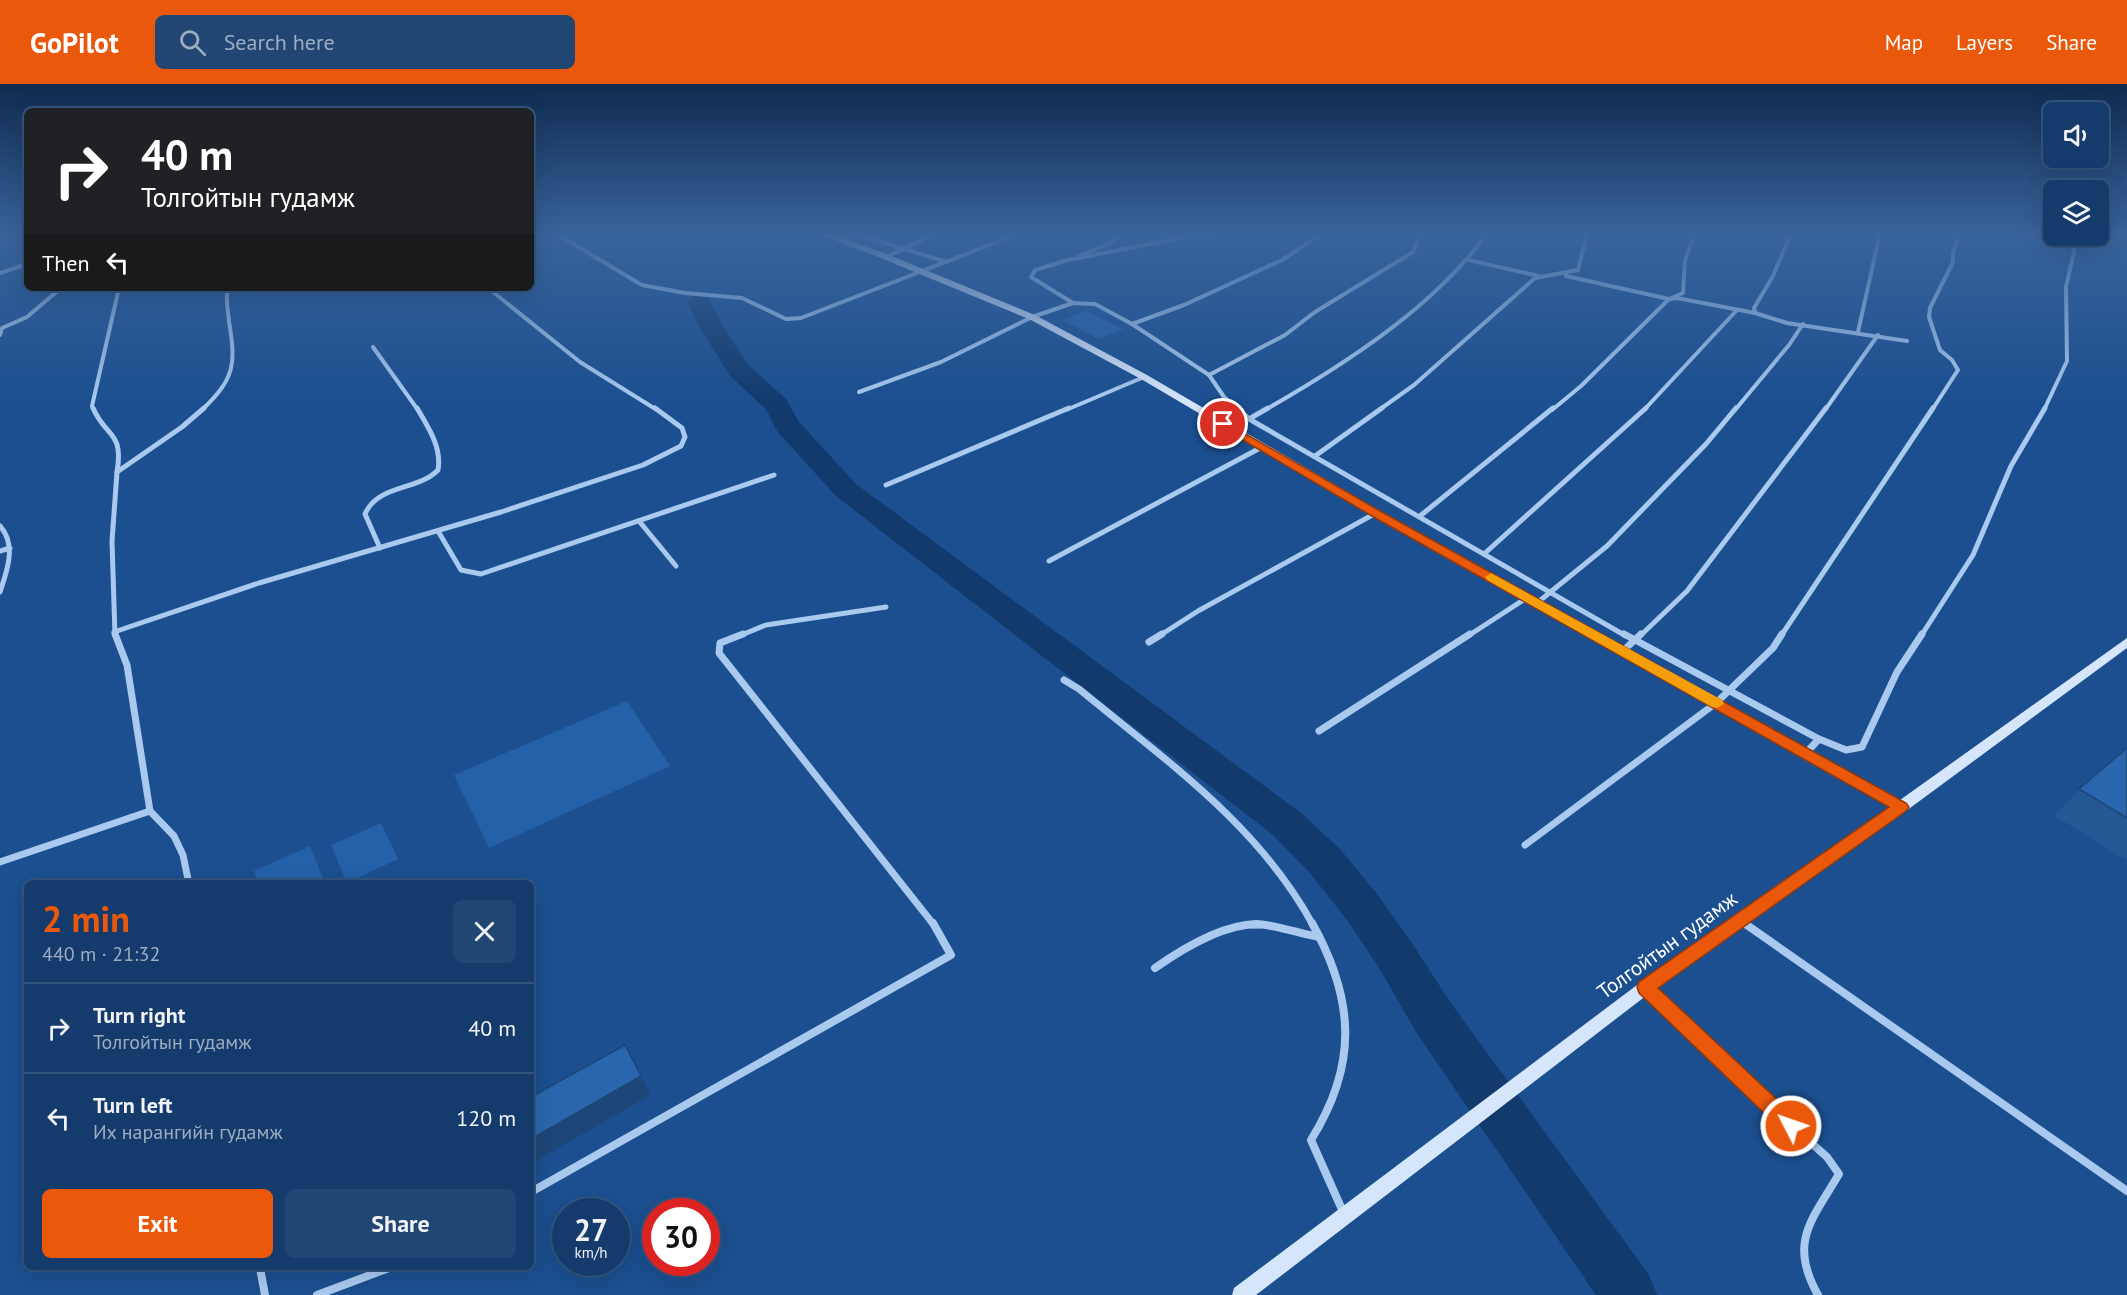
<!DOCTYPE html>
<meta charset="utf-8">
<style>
:root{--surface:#143b6b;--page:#214673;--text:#f1f3f6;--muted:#9dadc1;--line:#33557e;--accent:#ea580c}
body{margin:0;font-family:"PT Sans",sans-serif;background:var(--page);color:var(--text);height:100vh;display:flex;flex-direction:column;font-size:22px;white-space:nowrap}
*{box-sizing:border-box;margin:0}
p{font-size:20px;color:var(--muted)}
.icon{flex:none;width:33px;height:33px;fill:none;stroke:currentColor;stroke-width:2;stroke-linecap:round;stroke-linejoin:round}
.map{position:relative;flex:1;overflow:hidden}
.panel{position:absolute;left:24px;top:796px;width:510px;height:390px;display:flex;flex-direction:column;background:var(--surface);border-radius:9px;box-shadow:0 6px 24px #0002,0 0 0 2px var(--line)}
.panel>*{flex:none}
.guide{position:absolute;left:24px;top:24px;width:510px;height:183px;border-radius:9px;box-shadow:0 6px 24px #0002,0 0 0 2px var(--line);background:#202124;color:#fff;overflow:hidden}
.fabs{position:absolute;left:2043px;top:18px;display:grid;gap:12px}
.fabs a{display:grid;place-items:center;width:66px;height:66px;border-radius:9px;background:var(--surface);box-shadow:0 6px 24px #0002,0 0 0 2px var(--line);font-size:30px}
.speed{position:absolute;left:552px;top:1114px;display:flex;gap:12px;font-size:30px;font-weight:700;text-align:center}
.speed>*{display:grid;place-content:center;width:78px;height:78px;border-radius:50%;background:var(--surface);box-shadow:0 6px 24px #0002,0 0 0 2px var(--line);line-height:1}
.speed small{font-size:15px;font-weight:400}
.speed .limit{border:9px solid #d22;background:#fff;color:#111}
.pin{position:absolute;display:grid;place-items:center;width:51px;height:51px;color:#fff;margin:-26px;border:3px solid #fff;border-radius:50%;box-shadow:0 2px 6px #0007}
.me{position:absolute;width:66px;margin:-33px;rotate:311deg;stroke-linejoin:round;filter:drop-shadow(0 0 4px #0008)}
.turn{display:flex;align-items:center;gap:21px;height:126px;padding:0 18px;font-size:27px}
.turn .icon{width:78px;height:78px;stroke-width:2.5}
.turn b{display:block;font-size:42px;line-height:51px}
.then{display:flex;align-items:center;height:57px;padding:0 18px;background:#0003;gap:12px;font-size:22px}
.round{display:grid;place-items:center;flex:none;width:63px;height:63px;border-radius:9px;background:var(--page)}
.head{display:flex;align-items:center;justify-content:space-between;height:102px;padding:0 18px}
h1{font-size:36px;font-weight:800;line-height:45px;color:var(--accent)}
.button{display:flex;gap:12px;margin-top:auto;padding:12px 18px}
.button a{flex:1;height:69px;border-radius:9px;background:var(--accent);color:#fff;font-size:24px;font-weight:800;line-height:69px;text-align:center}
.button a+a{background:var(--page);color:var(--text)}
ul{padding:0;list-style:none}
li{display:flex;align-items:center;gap:18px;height:90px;padding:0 18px;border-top:2px solid var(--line)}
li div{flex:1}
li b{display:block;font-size:22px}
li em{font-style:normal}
header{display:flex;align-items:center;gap:36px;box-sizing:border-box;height:84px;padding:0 30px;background:var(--accent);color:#fff}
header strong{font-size:28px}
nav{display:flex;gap:33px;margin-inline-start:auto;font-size:21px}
.search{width:420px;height:54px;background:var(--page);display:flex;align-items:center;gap:15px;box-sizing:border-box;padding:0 21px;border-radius:9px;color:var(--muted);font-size:22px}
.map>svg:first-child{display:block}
.green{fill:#2461a8}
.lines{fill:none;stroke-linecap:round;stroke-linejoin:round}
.river{fill:#123a6d;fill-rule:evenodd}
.minor-far3{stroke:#a9c9ee;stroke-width:4}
.minor-far2{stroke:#a9c9ee;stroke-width:5}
.minor-far1{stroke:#a9c9ee;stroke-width:7}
.minor{stroke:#a9c9ee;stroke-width:8}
.secondary{fill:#d6e6fa;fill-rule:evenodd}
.wall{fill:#245895}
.shaded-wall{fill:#1d4779}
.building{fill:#2a66ad;stroke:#1d4779;stroke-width:1.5}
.route{fill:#ea580c;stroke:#983908;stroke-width:1.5}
.slow{fill:#f59e0b}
.labels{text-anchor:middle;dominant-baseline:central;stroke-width:6;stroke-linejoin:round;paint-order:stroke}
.near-street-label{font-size:21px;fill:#fff;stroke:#1b4f8f}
</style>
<header>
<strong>GoPilot</strong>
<div class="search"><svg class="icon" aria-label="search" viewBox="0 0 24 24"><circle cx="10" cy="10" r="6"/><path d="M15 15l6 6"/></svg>Search here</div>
<nav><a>Map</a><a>Layers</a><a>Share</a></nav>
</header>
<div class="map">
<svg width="2127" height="1211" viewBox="0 0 2127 1211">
<rect width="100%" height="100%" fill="#1b4f8f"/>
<g class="green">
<path d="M 1086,227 L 1087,227 L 1123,245 L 1099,255 L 1062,236 Z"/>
<path d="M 627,617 L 670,682 L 489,764 L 454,691 Z"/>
<path d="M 381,739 L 398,775 L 347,799 L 331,761 Z"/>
<path d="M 310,762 L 325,799 L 258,799 L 254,787 Z"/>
</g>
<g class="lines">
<path class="river" d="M 700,211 L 708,213 L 721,239 L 749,282 L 786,315 L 799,338 L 856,400 L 1301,729 L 1340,765 L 1377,810 L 1410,856 L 1450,918 L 1649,1191 L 1657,1211 L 1596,1211 L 1416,948 L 1378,882 L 1347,836 L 1310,789 L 1273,751 L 836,412 L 777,347 L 766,325 L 730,292 L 697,239 L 688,218 L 692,213 Z"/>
<g class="minor-far3">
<path d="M 555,149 L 642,201 L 685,209 L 742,214 L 786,235 L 801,234 L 1020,149"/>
<path d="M 853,149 L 947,178"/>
<path d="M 0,152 L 10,149"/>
<path d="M 842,157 L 858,151"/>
<path d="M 1078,172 L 1107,161 L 1124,149"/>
<path d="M 886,173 L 938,149"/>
<path d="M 1468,176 L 1539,192"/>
<path d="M 1063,177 L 1186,153 L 1235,149"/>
<path d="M 1065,177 L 1035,186 L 1031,193 L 1073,219"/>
<path d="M 0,189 L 27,180"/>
<path d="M 1566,192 L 1669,215 L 1677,214 L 1755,229 L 1787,239 L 1907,257"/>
<path d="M 488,204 L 580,278 L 657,326"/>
<path d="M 1755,229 L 1754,224 L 1773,192 L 1789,154 L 1778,149"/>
<path d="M 1132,240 L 1184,221 L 1284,175 L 1322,149"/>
<path d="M 1858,248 L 1880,149"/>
<path d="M 0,251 L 2,244 L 27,233 L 61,204"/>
<path d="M 373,263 L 418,326"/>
<path d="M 1209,291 L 1285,251 L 1315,228 L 1413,168 L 1421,149"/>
<path d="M 859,308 L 941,278 L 1032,233 L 1073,219 L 1095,220 L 1132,240 L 1209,291 L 1224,313 L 1239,326"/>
<path d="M 94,326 L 92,322 L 119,204"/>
<path d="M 202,326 C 235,294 236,281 229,237 C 228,225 225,215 228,204"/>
<path d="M 1066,326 L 1144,293"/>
<path d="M 1265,326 C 1342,282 1436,222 1487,149"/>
<path d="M 1379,326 L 1414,301 L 1535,194 L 1578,186 L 1587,149"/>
<path d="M 1552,326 L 1581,302 L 1669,215 L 1683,209 L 1685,176 L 1695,149"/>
<path d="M 1644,326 L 1737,226"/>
<path d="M 1735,326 L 1789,261 L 1803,240"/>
<path d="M 1825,326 L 1878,251"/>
<path d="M 1932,326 L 1958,286 L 1952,276 L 1940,266 L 1929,233 L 1930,224 L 1953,178 L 1953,168 L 1958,155 L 1954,149"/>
<path d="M 2044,326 L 2067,277 L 2066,203 L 2074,168 L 2073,152"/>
</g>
<g class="minor-far2">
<path d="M 93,324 C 106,354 124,347 117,388"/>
<path d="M 1237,324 L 1249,335 L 1626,552"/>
<path d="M 1249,335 L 1268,324"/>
<path d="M 1315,372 L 1382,324"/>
<path d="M 886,401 L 1069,324"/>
<path d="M 1420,432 L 1553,324"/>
<path d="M 639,437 L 676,482"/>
<path d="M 0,442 C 17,461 7,487 0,508"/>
<path d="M 438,447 L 461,486 L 481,490 L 774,391"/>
<path d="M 380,464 L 365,430 C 378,400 418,407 438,386 C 442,363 428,343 417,324"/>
<path d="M 0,467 L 10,464"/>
<path d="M 1484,470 L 1646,324"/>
<path d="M 1049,477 L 1262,363"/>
<path d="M 1537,519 L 1607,462 L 1706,360 L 1736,324"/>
<path d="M 114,548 L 259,499 L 501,428 L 643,381 L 681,362 L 685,353 L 682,344 L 655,324"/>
<path d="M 115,552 L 112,457 L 117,388 L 182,343 L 204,324"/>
<path d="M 739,552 L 766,541 L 886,523"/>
<path d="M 1159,552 L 1198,527 L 1376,429"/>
<path d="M 1468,552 L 1528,513"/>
<path d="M 1640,552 L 1687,507 L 1826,324"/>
<path d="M 1781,552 L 1933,324"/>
<path d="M 1921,552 L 1973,471 L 2011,382 L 2045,324"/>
</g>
<g class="minor-far1">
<path d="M 115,550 L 127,581 L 150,727 L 174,752 L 183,771 L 189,800"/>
<path d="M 743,550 L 720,559 L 719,569 L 934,841"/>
<path d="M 1624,550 L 1819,655"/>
<path d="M 1149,558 L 1162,550"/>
<path d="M 1623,567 L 1641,550"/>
<path d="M 1064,596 L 1079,605 C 1165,676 1258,740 1313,841"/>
<path d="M 1319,647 L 1470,550"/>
<path d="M 1806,669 L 1819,655 L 1846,666 L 1862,663 L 1897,588 L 1922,550"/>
<path d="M 1525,761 L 1716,619 L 1773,564 L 1782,550"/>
<path d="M 0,778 L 150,727"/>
<path d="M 1739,836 L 1746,841"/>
<path d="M 1252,841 L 1260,841"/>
</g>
<g class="minor">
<path d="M 1312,839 C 1355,916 1358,981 1311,1056 L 1344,1130"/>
<path d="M 1744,839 L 2127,1107"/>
<path d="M 1155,884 C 1182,865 1222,841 1256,840 C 1271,840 1302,850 1319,853"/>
<path d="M 1646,904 L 1756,1010 L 1827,1073 L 1839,1090 C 1812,1136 1788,1158 1818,1211"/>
<path d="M 531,1108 L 951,871 L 933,839"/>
<path d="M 260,1184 L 265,1211"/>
<path d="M 317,1211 L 389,1184"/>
</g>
<path class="secondary" d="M 815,149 L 825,149 L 877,166 L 1035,231 L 1147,291 L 1380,427 L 1900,716 L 2127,554 L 2127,564 L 1906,727 L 1743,840 L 1651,908 L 1256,1211 L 1232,1211 L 1234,1204 L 1641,898 L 1733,832 L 1891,723 L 1372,431 L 1141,295 L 1029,235 L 871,170 Z"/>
</g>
<path class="wall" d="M 2127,664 L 2127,775 L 2121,773 L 2055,732 L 2079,705 Z"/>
<path class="shaded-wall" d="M 641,992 L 650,1011 L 531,1080 L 531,1055 Z"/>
<g class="building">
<path d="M 2127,664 L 2127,734 L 2079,705 Z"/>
<path d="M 625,961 L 641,992 L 531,1055 L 531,1013 Z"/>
</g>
<linearGradient id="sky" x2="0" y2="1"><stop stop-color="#0f2b4f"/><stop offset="0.47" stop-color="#39639b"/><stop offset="1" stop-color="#39639b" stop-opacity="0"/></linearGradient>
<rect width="2127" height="318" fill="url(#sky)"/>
<path class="route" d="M 1223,337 L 1380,427 L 1906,719 L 1909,723 L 1906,727 L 1658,904 L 1798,1035 L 1801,1042 L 1798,1048 L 1791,1051 L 1784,1048 L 1639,909 L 1637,903 L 1639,898 L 1889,723 L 1372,432 L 1219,342 L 1219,338 Z"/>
<path class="slow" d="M 1491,489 L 1722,616 L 1724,620 L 1717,624 L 1712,623 L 1487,496 L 1485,493 Z"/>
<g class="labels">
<g class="near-street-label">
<text transform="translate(1667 861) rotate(-36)">Толгойтын гудамж</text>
</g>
</g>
</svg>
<div class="fabs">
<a><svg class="icon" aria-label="sound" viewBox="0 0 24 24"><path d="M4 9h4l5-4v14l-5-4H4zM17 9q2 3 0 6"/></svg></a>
<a><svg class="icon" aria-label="layers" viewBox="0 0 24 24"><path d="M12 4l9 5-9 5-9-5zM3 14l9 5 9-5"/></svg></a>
</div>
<div class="speed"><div>27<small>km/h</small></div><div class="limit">30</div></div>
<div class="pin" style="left:1223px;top:340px;background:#d93025"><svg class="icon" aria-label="arrive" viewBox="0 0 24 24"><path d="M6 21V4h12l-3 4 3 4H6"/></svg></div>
<svg class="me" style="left:1791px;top:1042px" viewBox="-20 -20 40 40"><circle r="17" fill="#ea580c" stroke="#fff" stroke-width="3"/><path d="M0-11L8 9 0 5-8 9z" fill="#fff"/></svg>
<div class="guide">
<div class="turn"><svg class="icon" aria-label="right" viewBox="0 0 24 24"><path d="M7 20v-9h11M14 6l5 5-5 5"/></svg><div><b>40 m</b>Толгойтын гудамж</div></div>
<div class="then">Then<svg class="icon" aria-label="left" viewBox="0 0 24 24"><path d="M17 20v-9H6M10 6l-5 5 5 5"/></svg></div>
</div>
<section class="panel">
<div class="head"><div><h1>2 min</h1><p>440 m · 21:32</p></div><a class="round"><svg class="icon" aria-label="close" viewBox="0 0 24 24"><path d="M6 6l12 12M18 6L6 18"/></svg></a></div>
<ul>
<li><svg class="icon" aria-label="right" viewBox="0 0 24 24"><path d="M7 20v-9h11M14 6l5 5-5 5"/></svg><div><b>Turn right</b><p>Толгойтын гудамж</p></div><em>40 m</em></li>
<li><svg class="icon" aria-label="left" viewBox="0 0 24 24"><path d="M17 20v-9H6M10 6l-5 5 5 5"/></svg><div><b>Turn left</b><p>Их нарангийн гудамж</p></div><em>120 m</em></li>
</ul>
<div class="button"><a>Exit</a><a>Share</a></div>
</section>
</div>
